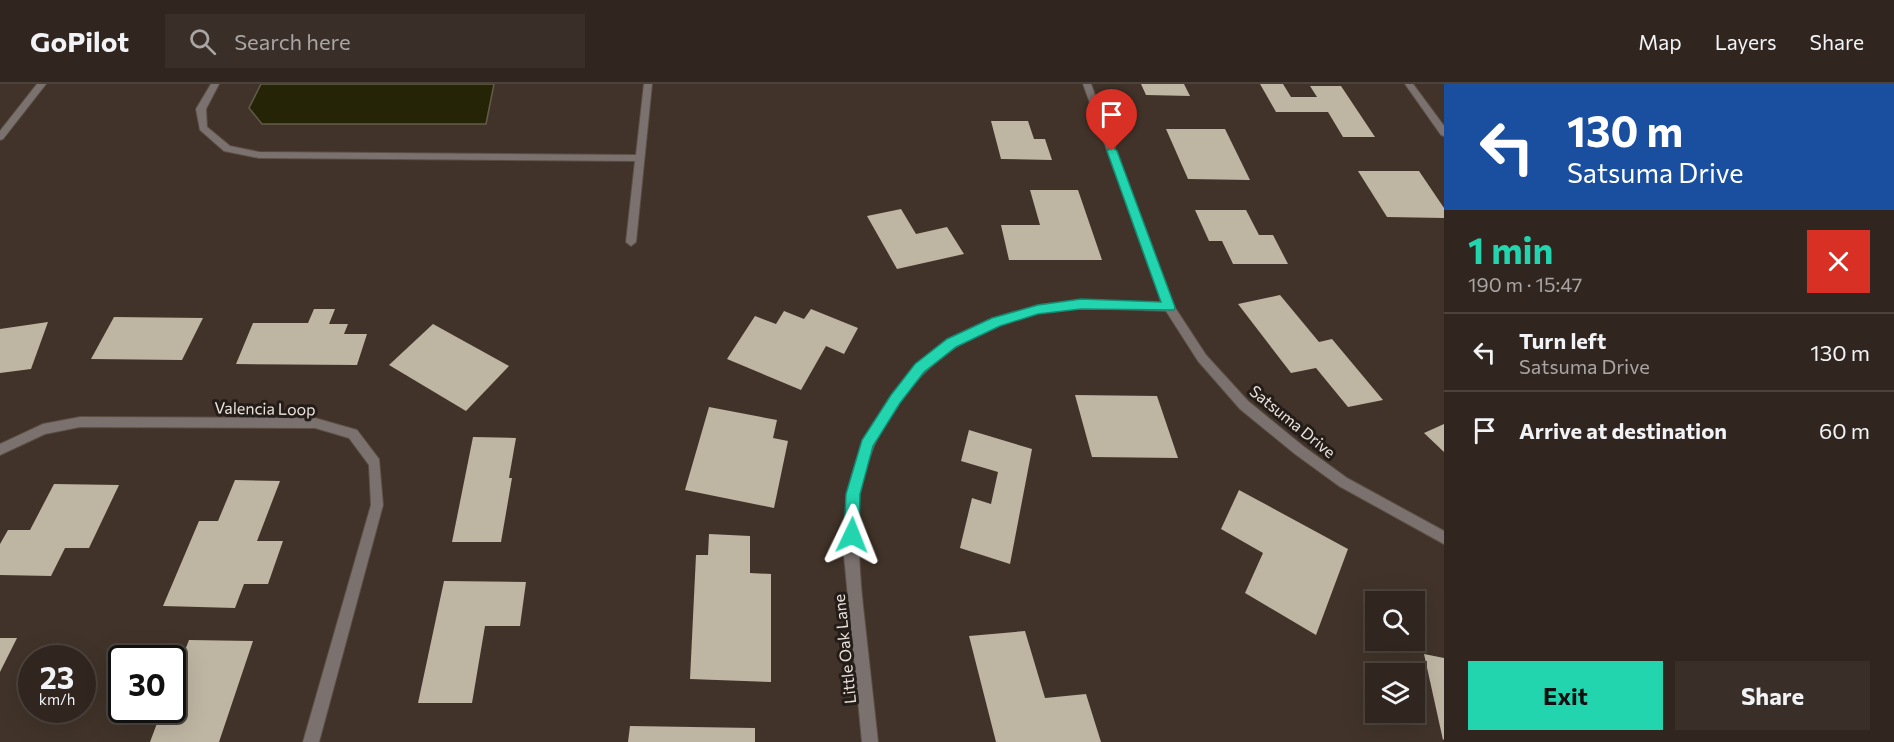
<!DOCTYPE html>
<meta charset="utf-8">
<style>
:root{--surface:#31261f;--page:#392e28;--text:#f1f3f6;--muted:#a8a5a4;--line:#4c433d;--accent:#22d5af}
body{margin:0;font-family:Commissioner,sans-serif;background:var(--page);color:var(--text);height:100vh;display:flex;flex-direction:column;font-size:22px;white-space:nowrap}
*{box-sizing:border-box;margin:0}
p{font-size:20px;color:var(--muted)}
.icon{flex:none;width:33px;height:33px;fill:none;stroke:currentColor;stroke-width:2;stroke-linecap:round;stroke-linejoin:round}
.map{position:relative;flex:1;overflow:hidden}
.drawer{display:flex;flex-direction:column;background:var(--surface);width:450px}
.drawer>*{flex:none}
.banner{background:#1a4fa0;color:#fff;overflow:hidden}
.buttons{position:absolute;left:1365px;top:507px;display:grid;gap:12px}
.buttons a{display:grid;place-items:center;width:60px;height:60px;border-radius:0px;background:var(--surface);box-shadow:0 6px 24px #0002,0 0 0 2px var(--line);font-size:30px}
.speed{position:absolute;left:18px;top:561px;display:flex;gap:12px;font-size:30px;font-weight:700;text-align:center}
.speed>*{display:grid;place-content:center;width:78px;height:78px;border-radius:50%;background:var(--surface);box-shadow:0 6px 24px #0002,0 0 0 2px var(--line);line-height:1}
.speed small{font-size:15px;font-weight:400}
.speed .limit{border:3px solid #111;border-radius:9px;background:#fff;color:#111}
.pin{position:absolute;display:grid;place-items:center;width:51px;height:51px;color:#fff;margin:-62px -26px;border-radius:50% 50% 50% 0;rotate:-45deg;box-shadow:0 0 6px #0007}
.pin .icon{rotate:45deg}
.me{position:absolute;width:66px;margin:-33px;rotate:2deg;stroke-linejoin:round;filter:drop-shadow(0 0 4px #0008)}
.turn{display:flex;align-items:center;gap:21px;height:126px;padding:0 24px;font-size:27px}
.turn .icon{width:78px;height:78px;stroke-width:2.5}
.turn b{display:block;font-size:42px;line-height:51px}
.round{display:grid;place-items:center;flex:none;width:63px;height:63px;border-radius:0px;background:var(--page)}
.summary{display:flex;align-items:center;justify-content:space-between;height:102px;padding:0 24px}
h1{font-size:36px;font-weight:700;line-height:45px;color:var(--accent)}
.cta{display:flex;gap:12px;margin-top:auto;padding:12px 24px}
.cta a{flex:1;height:69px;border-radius:0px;background:var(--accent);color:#111;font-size:24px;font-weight:700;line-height:69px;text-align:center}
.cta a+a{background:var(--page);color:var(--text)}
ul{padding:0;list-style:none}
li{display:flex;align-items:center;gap:18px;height:78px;padding:0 24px;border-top:2px solid var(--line)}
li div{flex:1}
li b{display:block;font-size:22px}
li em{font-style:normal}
header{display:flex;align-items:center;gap:36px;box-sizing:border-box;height:84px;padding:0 30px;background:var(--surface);border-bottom:2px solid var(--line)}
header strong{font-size:28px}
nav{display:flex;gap:33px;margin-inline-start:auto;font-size:21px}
.search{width:420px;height:54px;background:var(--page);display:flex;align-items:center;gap:15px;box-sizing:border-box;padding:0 21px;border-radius:0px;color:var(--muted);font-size:22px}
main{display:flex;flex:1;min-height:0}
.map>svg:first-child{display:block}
.water{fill:#262407;stroke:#615d47;stroke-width:1.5}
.building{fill:#bfb5a3}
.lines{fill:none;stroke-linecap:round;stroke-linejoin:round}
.minor-casing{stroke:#5c4f45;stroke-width:2}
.tertiary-casing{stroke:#5c4f45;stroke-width:2}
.minor{fill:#7b726f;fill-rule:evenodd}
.tertiary{fill:#7b726f;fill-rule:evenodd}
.route{fill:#22d5af;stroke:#168a72;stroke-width:1.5}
.labels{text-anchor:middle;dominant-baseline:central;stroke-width:6;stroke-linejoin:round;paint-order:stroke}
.street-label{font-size:16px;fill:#ebe2db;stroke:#231c18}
</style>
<header>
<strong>GoPilot</strong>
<div class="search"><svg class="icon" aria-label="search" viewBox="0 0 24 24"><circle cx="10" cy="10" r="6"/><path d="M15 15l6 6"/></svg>Search here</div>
<nav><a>Map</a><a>Layers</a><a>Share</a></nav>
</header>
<main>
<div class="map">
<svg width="1444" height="658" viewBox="0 0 1444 658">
<rect width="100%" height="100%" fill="#413329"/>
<path class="water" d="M 261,0 L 494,0 L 486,40 L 262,40 L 249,24 Z"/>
<g class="building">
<path d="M 1141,0 L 1184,0 L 1190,12 L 1146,11 Z"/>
<path d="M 1260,0 L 1283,0 L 1291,13 L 1317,13 L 1310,2 L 1341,2 L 1375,53 L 1343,53 L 1328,28 L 1276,28 Z"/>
<path d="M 991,37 L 1028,37 L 1034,55 L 1045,55 L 1052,76 L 1001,75 Z"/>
<path d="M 1166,45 L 1225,45 L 1250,96 L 1188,95 Z"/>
<path d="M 1358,87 L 1419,87 L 1444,124 L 1444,134 L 1387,133 Z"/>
<path d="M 1030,106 L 1078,106 L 1102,176 L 1009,176 L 1001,141 L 1040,141 Z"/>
<path d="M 901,125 L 916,150 L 947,143 L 964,170 L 897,185 L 867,132 Z"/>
<path d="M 1195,126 L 1246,126 L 1259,151 L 1273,151 L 1288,180 L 1233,180 L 1222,157 L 1209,157 Z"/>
<path d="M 1280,211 L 1319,258 L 1332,255 L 1383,316 L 1348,323 L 1316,284 L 1291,289 L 1238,220 Z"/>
<path d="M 314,225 L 335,225 L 329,240 L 348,240 L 344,250 L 367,250 L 357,281 L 236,280 L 253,239 L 308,239 Z"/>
<path d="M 811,225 L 858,244 L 844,270 L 826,262 L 801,306 L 727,275 L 755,232 L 776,240 L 784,227 L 804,235 Z"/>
<path d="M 114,233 L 203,234 L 182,276 L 91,275 Z"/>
<path d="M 48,238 L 31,285 L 0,289 L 0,245 Z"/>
<path d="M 433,240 L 509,282 L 466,327 L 389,281 Z"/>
<path d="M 1075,311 L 1157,312 L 1178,374 L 1092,373 Z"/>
<path d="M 709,323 L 777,336 L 773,354 L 788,357 L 774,424 L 685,406 Z"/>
<path d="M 1444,340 L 1444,368 L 1424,349 Z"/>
<path d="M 969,346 L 1032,365 L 1010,480 L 960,464 L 972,414 L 991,420 L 998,388 L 961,377 Z"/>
<path d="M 473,353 L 516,354 L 509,394 L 512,394 L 501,458 L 452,458 Z"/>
<path d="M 235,396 L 280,397 L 257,457 L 283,457 L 268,500 L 244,500 L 235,524 L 163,522 L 199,437 L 218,437 Z"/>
<path d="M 54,400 L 119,401 L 89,464 L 65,464 L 51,492 L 0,491 L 0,460 L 8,446 L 30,446 Z"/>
<path d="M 1239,406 L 1348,465 L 1316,551 L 1245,509 L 1263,469 L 1221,445 Z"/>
<path d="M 709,450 L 750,452 L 750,489 L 771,490 L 771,598 L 690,595 L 696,471 L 708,471 Z"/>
<path d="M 444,497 L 526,498 L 520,542 L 485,542 L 472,619 L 418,619 Z"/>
<path d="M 1025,547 L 1045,614 L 1086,610 L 1101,658 L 996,658 L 969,552 Z"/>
<path d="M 0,554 L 17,554 L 0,588 Z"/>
<path d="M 189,556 L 253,557 L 219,658 L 150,658 L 162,626 L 172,626 L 172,599 Z"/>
<path d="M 1424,570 L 1444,574 L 1444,655 L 1443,656 Z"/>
<path d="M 630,642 L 755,644 L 755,658 L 628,658 Z"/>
</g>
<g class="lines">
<defs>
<g id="minor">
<path d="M 211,0 L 219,0 L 206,25 L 207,43 L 230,62 L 259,68 L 636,71 L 644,0 L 652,0 L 636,158 L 631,162 L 626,158 L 635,77 L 259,74 L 224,67 L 200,46 L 196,25 Z"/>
<path d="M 1083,0 L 1091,0 L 1174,222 L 1206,271 L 1248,317 L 1303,362 L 1347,394 L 1444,447 L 1444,460 L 1339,402 L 1295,370 L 1240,325 L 1198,277 L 1166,227 C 1124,226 1080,221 1039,229 C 948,247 877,318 860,409 C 858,417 859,427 859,436 C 858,465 860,493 863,522 C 868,567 873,613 878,658 L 862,658 L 844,472 L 847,410 L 861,361 L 891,312 L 916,281 L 948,256 L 992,235 L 1038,221 L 1081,216 L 1162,219 Z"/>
<path d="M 1405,0 L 1413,0 L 1444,42 L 1444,52 L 1441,51 Z"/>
<path d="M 80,333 L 315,334 L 357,346 L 379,375 L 383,421 L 319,658 L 303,658 L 371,421 L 369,381 L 349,354 L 315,344 L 80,343 L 45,350 L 0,371 L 0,360 L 43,340 Z"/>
</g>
<path id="tertiary" d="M 37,0 L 46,0 L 3,55 L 0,56 L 0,47 Z"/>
</defs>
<use href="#minor" class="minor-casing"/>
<use href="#tertiary" class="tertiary-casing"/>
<use href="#minor" class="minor"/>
<use href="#tertiary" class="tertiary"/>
</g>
<path class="route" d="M 1112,63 L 1117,67 L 1175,223 L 1174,226 L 1081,225 L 1038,230 L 1000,242 L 956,263 L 924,288 L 900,319 L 873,362 L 860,410 L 859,451 L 857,456 L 852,458 L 847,456 L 844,451 L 846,410 L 862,356 L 891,311 L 915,280 L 947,255 L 992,234 L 1038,221 L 1081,215 L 1161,218 L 1107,67 Z"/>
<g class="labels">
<g class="street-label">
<text transform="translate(265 324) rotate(1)">Valencia Loop</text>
<text transform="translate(1293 337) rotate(39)">Satsuma Drive</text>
<text transform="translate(844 565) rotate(-96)">Little Oak Lane</text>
</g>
</g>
</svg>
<div class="buttons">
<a><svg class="icon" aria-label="search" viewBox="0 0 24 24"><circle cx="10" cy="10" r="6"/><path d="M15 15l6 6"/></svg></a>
<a><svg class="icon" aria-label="layers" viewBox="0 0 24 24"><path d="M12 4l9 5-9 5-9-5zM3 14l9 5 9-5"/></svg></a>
</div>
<div class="speed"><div>23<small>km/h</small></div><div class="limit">30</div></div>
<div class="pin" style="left:1112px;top:67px;background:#d93025"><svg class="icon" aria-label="arrive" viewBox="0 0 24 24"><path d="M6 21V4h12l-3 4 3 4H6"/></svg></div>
<svg class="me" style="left:852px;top:451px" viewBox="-20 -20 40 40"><path d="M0-17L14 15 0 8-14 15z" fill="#22d5af" stroke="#fff" stroke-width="4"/></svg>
</div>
<section class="drawer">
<div class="banner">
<div class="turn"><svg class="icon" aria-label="left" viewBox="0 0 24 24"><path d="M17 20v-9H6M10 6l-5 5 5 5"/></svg><div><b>130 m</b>Satsuma Drive</div></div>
</div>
<div class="summary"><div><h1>1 min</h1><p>190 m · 15:47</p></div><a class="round" style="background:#d93025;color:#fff"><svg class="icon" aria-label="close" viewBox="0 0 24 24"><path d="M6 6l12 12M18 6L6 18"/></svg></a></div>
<ul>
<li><svg class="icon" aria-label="left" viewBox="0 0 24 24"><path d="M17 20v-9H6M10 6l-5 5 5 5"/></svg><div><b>Turn left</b><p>Satsuma Drive</p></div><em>130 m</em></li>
<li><svg class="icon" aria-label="arrive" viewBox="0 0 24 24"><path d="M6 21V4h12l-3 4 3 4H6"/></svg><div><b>Arrive at destination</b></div><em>60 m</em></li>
</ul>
<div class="cta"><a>Exit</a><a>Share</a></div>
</section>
</main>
